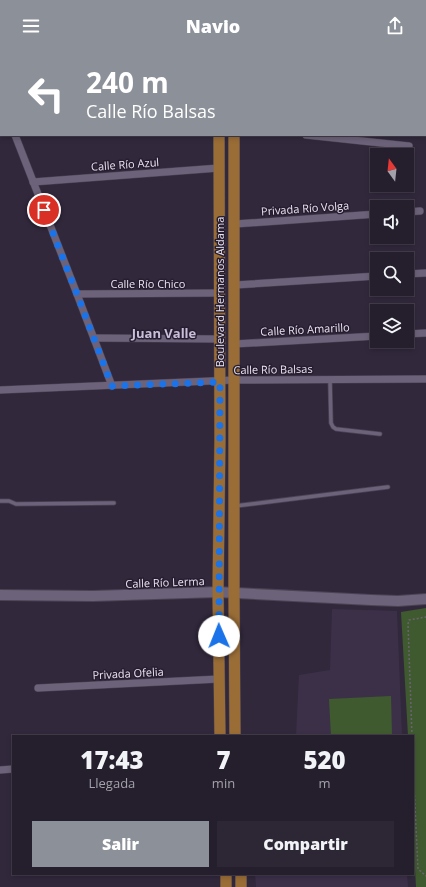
<!DOCTYPE html>
<html lang="es">
<meta charset="utf-8">
<style>
:root{--surface:#251e2d;--page:#2d2735;--text:#f1f3f6;--muted:#a3a2aa;--line:#423c49;--accent:#8c9099}
body{margin:0;font-family:"Open Sans",sans-serif;background:var(--page);color:var(--text);height:100vh;display:flex;flex-direction:column;font-size:15px;white-space:nowrap}
*{box-sizing:border-box;margin:0}
p{font-size:13px;color:var(--muted)}
.icon{flex:none;width:22px;height:22px;fill:none;stroke:currentColor;stroke-width:2;stroke-linecap:round;stroke-linejoin:round}
.map{position:relative;flex:1;overflow:hidden}
.sheet{position:absolute;left:12px;top:683px;width:402px;height:140px;display:flex;flex-direction:column;background:var(--surface);border-radius:0px;box-shadow:0 2px 6px #0003,0 0 0 1px var(--line)}
.sheet>*{flex:none}
.hud{position:absolute;left:0px;top:0px;width:426px;height:84px;box-shadow:0 2px 6px #0003,0 0 0 1px var(--line);background:#8c9099;color:#fff;overflow:hidden}
.needle{width:26px;rotate:345deg}
.fabs{position:absolute;left:370px;top:96px;display:grid;gap:8px}
.fabs a{display:grid;place-items:center;width:44px;height:44px;border-radius:0px;background:var(--surface);box-shadow:0 2px 6px #0003,0 0 0 1px var(--line);font-size:20px}
.pin{position:absolute;display:grid;place-items:center;width:34px;height:34px;color:#fff;margin:-17px;border:2px solid #fff;border-radius:50%;box-shadow:0 1px 4px #0007}
.me{position:absolute;width:44px;margin:-22px;rotate:359deg;stroke-linejoin:round;filter:drop-shadow(0 0 3px #0008)}
.turn{display:flex;align-items:center;gap:14px;height:84px;padding:0 20px;font-size:18px}
.turn .icon{width:52px;height:52px;stroke-width:2.5}
.turn b{display:block;font-size:28px;line-height:34px}
.eta{display:flex;justify-content:space-evenly;align-items:center;height:68px;text-align:center}
.eta b{font-size:24px;font-weight:800;line-height:28px}
.cta{display:flex;gap:8px;margin-top:auto;padding:8px 20px}
.cta a{flex:1;height:46px;border-radius:0px;background:var(--accent);color:#fff;font-size:16px;font-weight:800;line-height:46px;text-align:center}
.cta a+a{background:var(--page);color:var(--text)}
header{display:flex;justify-content:space-between;align-items:center;height:52px;padding:0 20px;background:var(--accent);color:#fff;font-size:18px;font-weight:800}
.map>svg:first-child{display:block}
.built{fill:#3c3049}
.green{fill:#405a2f}
.lines{fill:none;stroke-linecap:round;stroke-linejoin:round}
.lane-casing{stroke:#4b4353;stroke-width:5}
.street-casing{stroke:#4b4353;stroke-width:8}
.secondary-casing{stroke:#4b4353;stroke-width:12}
.primary-casing{stroke:#4b4353;stroke-width:12}
.path{stroke:#6a6274;stroke-width:1.5;stroke-dasharray:2 2;stroke-linecap:butt}
.lane{stroke:#6c6279;stroke-width:3.5}
.street{stroke:#6c6279;stroke-width:7}
.secondary{stroke:#6c6279;stroke-width:10}
.primary{stroke:#9a6d36;stroke-width:11}
.route{stroke:#1a73e8;stroke-width:7;stroke-dasharray:0 12.6}
.labels{text-anchor:middle;dominant-baseline:central;stroke-width:3;stroke-linejoin:round;paint-order:stroke}
.street-label{font-size:11px;fill:#e9e3f0;stroke:#271e31}
.quarter-label{font-size:13px;font-weight:bold;fill:#cabfd9;stroke:#271e31}
</style>
<header><svg class="icon" aria-label="menu" viewBox="0 0 24 24"><path d="M4 6h16M4 12h16M4 18h16"/></svg>Navio<svg class="icon" aria-label="share" viewBox="0 0 24 24"><path d="M12 15V3M7 8l5-5 5 5M5 13v7h14v-7"/></svg></header>
<div class="map">
<svg width="426" height="835" viewBox="0 0 426 835">
<rect width="100%" height="100%" fill="#31283c"/>
<g class="built">
<path d="M 332,557 L 397,559 L 402,684 L 296,684 L 299,623 L 330,618 Z"/>
<path d="M 255,822 L 407,822 L 408,835 L 256,835 Z"/>
</g>
<g class="green">
<path d="M 426,556 L 426,835 L 416,835 L 413,782 L 413,684 L 408,684 L 401,560 Z"/>
<path d="M 391,644 L 392,684 L 331,684 L 329,647 Z"/>
</g>
<g class="lines">
<defs>
<g id="lane">
<path d="M 330,328 L 331,371 L 333,375 L 336,377 L 380,382"/>
<path d="M 0,449 L 9,449 L 16,452 L 114,451"/>
<path d="M 235,454 L 388,435"/>
</g>
<g id="street">
<path d="M 0,42 L 1,45"/>
<path d="M 0,74 L 1,74"/>
<path d="M 15,83 L 77,242 L 112,334"/>
<path d="M 306,83 L 409,94"/>
<path d="M 33,130 L 219,116"/>
<path d="M 407,160 L 420,159"/>
<path d="M 235,172 L 377,162"/>
<path d="M 407,222 L 426,221"/>
<path d="M 235,233 L 377,224"/>
<path d="M 77,242 L 219,241"/>
<path d="M 407,282 L 426,281"/>
<path d="M 94,286 L 219,287"/>
<path d="M 234,292 L 377,284"/>
<path d="M 0,338 L 234,328 L 426,327"/>
<path d="M 38,636 L 219,627"/>
<path d="M 0,718 L 13,717"/>
</g>
<path id="secondary" d="M 0,543 L 93,544 L 218,540 L 371,548 L 398,549 L 426,547"/>
<g id="primary">
<path d="M 219,0 L 219,1"/>
<path d="M 233,0 L 233,1"/>
<path d="M 219,83 L 220,387 L 218,540 L 220,684"/>
<path d="M 234,83 L 234,541 L 235,684"/>
<path d="M 226,822 L 226,835"/>
<path d="M 241,822 L 241,835"/>
</g>
</defs>
<use href="#lane" class="lane-casing"/>
<use href="#street" class="street-casing"/>
<use href="#secondary" class="secondary-casing"/>
<use href="#primary" class="primary-casing"/>
<g class="path">
<path d="M 412,684 L 408,572 L 409,568 L 426,565"/>
<path d="M 413,711 L 418,817 L 426,824"/>
</g>
<use href="#lane" class="lane"/>
<use href="#street" class="street"/>
<use href="#secondary" class="secondary"/>
<use href="#primary" class="primary"/>
</g>
<g class="lines">
<path class="route" d="M 44,158 L 77,242 L 112,334 L 220,330 L 219,584"/>
</g>
<g class="labels">
<g class="street-label">
<text transform="translate(125 112) rotate(-4)">Calle Río Azul</text>
<text transform="translate(305 156) rotate(-4)">Privada Río Volga</text>
<text x="148" y="231">Calle Río Chico</text>
<text transform="translate(219 240) rotate(-90)">Boulevard Hermanos Aldama</text>
<text transform="translate(305 277) rotate(-3)">Calle Río Amarillo</text>
<text transform="translate(273 317) rotate(-1)">Calle Río Balsas</text>
<text transform="translate(165 530) rotate(-2)">Calle Río Lerma</text>
<text transform="translate(128 621) rotate(-3)">Privada Ofelia</text>
</g>
<g class="quarter-label">
<text x="164" y="281">Juan Valle</text>
</g>
</g>
</svg>
<div class="fabs">
<a><svg class="needle" viewBox="-14 -14 28 28"><path d="M0-13l5 13h-10z" fill="#e53935"/><path d="M0 13l5-13h-10z" fill="#a3a2aa"/></svg></a>
<a><svg class="icon" aria-label="sound" viewBox="0 0 24 24"><path d="M4 9h4l5-4v14l-5-4H4zM17 9q2 3 0 6"/></svg></a>
<a><svg class="icon" aria-label="search" viewBox="0 0 24 24"><circle cx="10" cy="10" r="6"/><path d="M15 15l6 6"/></svg></a>
<a><svg class="icon" aria-label="layers" viewBox="0 0 24 24"><path d="M12 4l9 5-9 5-9-5zM3 14l9 5 9-5"/></svg></a>
</div>
<div class="pin" style="left:44px;top:158px;background:#d93025"><svg class="icon" aria-label="arrive" viewBox="0 0 24 24"><path d="M6 21V4h12l-3 4 3 4H6"/></svg></div>
<svg class="me" style="left:219px;top:584px" viewBox="-20 -20 40 40"><circle r="19" fill="#fff"/><path d="M0-13L10 11 0 6-10 11z" fill="#1a73e8"/></svg>
<div class="hud">
<div class="turn"><svg class="icon" aria-label="left" viewBox="0 0 24 24"><path d="M17 20v-9H6M10 6l-5 5 5 5"/></svg><div><b>240 m</b>Calle Río Balsas</div></div>
</div>
<section class="sheet">
<div class="eta">
<div><b>17:43</b><p>Llegada</p></div>
<div><b>7</b><p>min</p></div>
<div><b>520</b><p>m</p></div>
</div>
<div class="cta"><a>Salir</a><a>Compartir</a></div>
</section>
</div>
